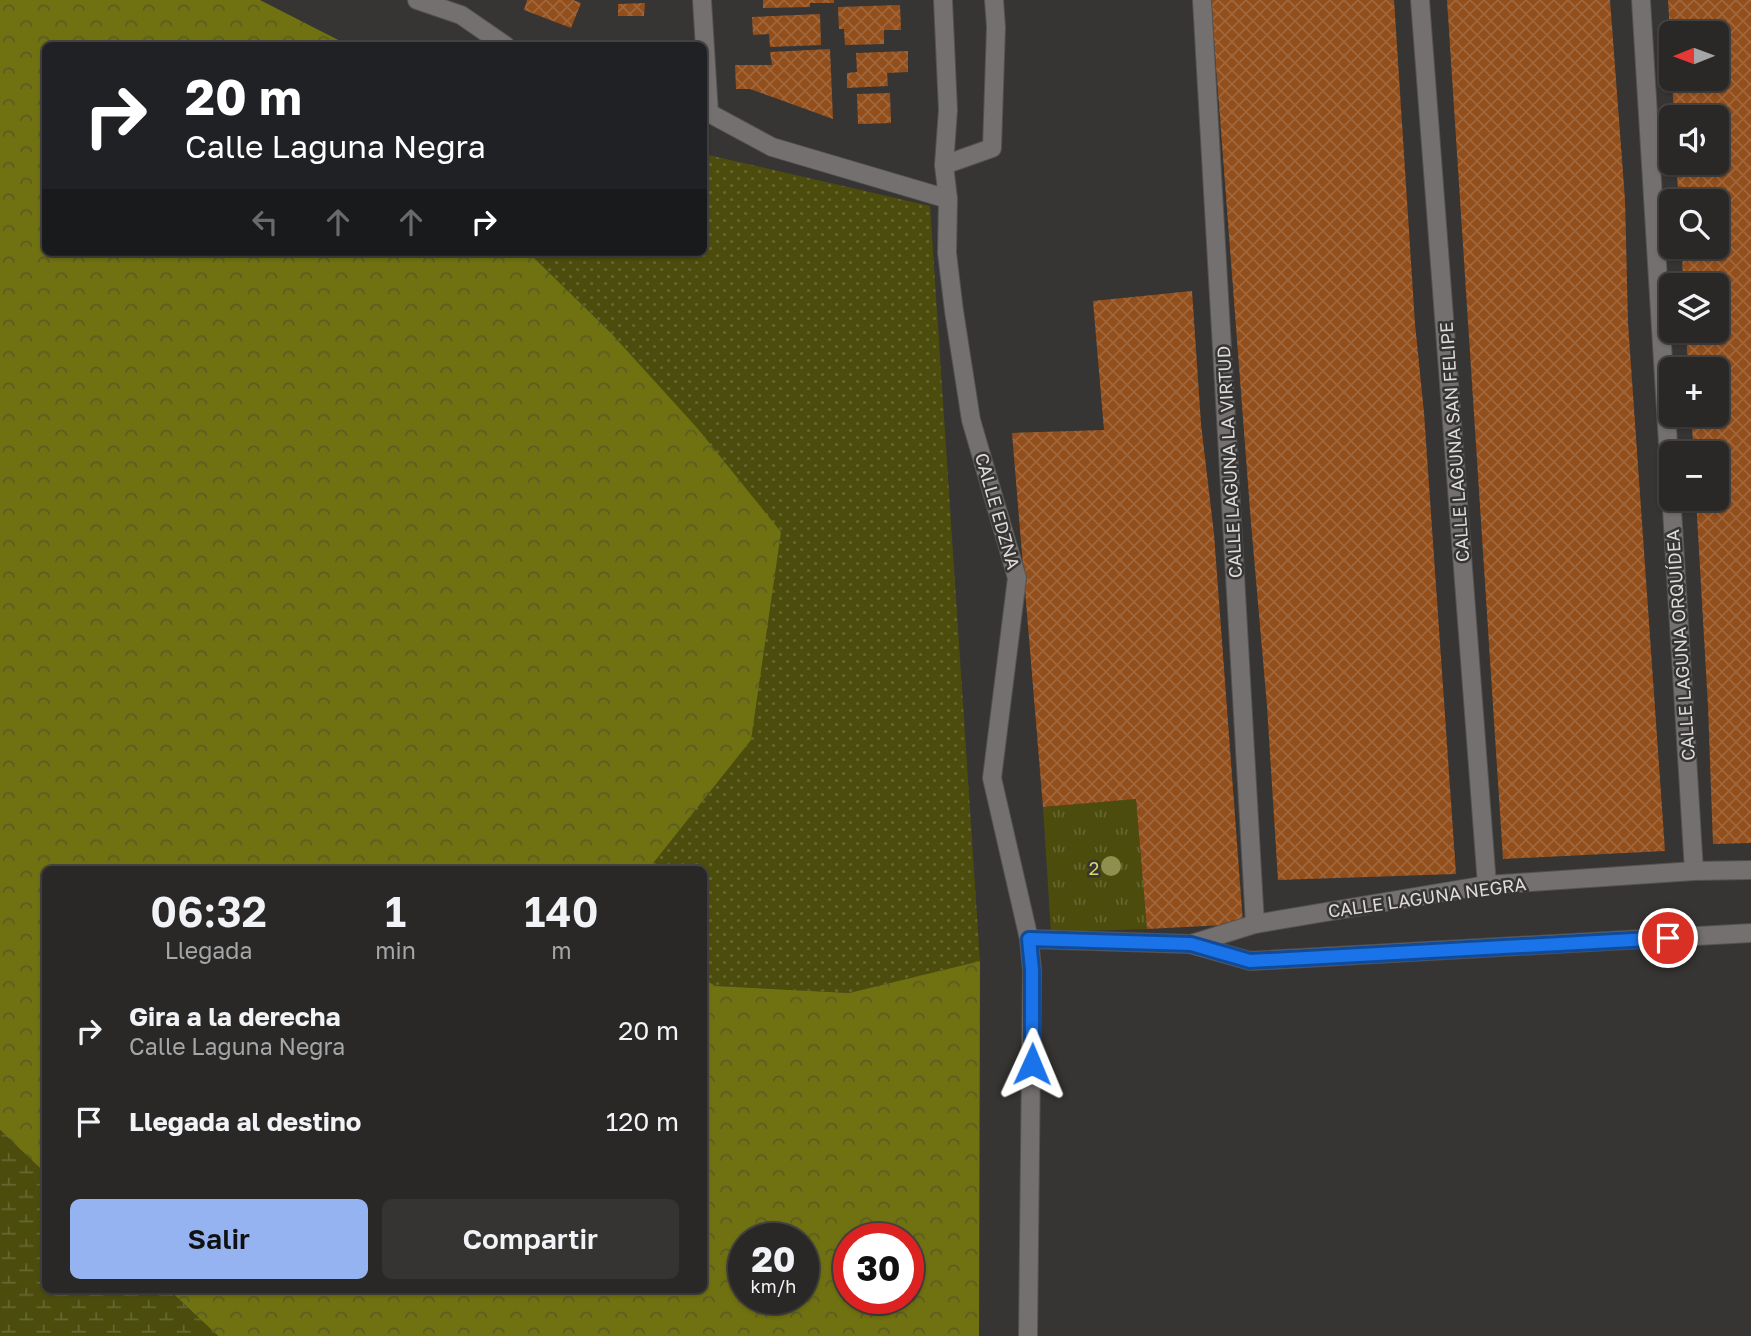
<!DOCTYPE html>
<html lang="es">
<meta charset="utf-8">
<style>
:root{--surface:#292826;--page:#353432;--text:#f1f3f6;--muted:#a5a6a7;--line:#454443;--accent:#95b2f1}
body{margin:0;font-family:"Golos Text",sans-serif;background:var(--page);color:var(--text);height:100vh;display:flex;flex-direction:column;font-size:26px;white-space:nowrap}
*{box-sizing:border-box;margin:0}
p{font-size:23px;color:var(--muted)}
.icon{flex:none;width:38px;height:38px;fill:none;stroke:currentColor;stroke-width:2;stroke-linecap:round;stroke-linejoin:round}
.map{position:relative;flex:1;overflow:hidden}
.sheet{position:absolute;left:42px;top:866px;width:665px;height:427px;display:flex;flex-direction:column;background:var(--surface);border-radius:10px;box-shadow:0 2px 5px #0004,0 0 0 2px var(--line)}
.sheet>*{flex:none}
.hud{position:absolute;left:42px;top:42px;width:665px;height:214px;border-radius:10px;box-shadow:0 2px 5px #0004,0 0 0 2px var(--line);background:#202124;color:#fff;overflow:hidden}
.needle{width:46px;rotate:269deg}
.controls{position:absolute;left:1659px;top:21px;display:grid;gap:14px}
.controls a{display:grid;place-items:center;width:70px;height:70px;border-radius:10px;background:var(--surface);box-shadow:0 2px 5px #0004,0 0 0 2px var(--line);font-size:35px}
.speed{position:absolute;left:728px;top:1223px;display:flex;gap:14px;font-size:35px;font-weight:700;text-align:center}
.speed>*{display:grid;place-content:center;width:91px;height:91px;border-radius:50%;background:var(--surface);box-shadow:0 2px 5px #0004,0 0 0 2px var(--line);line-height:1}
.speed small{font-size:18px;font-weight:400}
.speed .limit{border:10px solid #d22;background:#fff;color:#111}
.pin{position:absolute;display:grid;place-items:center;width:60px;height:60px;color:#fff;margin:-30px;border:4px solid #fff;border-radius:50%;box-shadow:0 2px 7px #0007}
.me{position:absolute;width:77px;margin:-38px;rotate:1deg;stroke-linejoin:round;filter:drop-shadow(0 0 5px #0008)}
.turn{display:flex;align-items:center;gap:24px;height:147px;padding:0 28px;font-size:32px}
.turn .icon{width:91px;height:91px;stroke-width:2.5}
.turn b{display:block;font-size:49px;line-height:60px}
.lanes{display:flex;align-items:center;height:66px;padding:0 28px;background:#0003;justify-content:center;gap:35px;direction:ltr}
.lanes .off{opacity:.35}
.eta{display:flex;justify-content:space-evenly;align-items:center;height:119px;text-align:center}
.eta b{font-size:42px;font-weight:600;line-height:49px}
.action{display:flex;gap:14px;margin-top:auto;padding:14px 28px}
.action a{flex:1;height:80px;border-radius:10px;background:var(--accent);color:#111;font-size:28px;font-weight:600;line-height:80px;text-align:center}
.action a+a{background:var(--page);color:var(--text)}
ul{padding:0;list-style:none}
li{display:flex;align-items:center;gap:21px;height:91px;padding:0 28px}
li div{flex:1}
li b{display:block;font-size:26px}
li em{font-style:normal}
.map>svg:first-child{display:block}
.grass{fill:url(#grass-dots)}
.forest{fill:url(#forest-crowns);fill-rule:evenodd}
.wetland{fill:url(#wetland-marsh)}
.park{fill:url(#park-tufts)}
.building{fill:url(#building-cross-hatch)}
.lines{fill:none;stroke-linecap:round;stroke-linejoin:round}
.minor-casing{stroke:#545250;stroke-width:20}
.minor{stroke:#73706f;stroke-width:18}
.tree{fill:#8f8f4e}
.route-casing{stroke:#114b97;stroke-width:18}
.route{stroke:#1a73e8;stroke-width:12}
.labels{text-anchor:middle;dominant-baseline:central;stroke-width:5;stroke-linejoin:round;paint-order:stroke}
.street-label{font-size:18px;fill:#dddbda;stroke:#373533}
.park-label{font-size:18px;fill:#d7d964;stroke:#373533}
</style>
<div class="map">
<svg width="1751" height="1336" viewBox="0 0 1751 1336">
<defs>
<pattern id="grass-dots" width="8" height="8" patternUnits="userSpaceOnUse" patternTransform="scale(1.75)"><rect width="8" height="8" fill="#4c4d0d"/><path d="M2 2h.1M6 6h.1" fill="none" stroke="#656630" stroke-width="1.8" stroke-linecap="round"/></pattern>
<pattern id="forest-crowns" width="20" height="18" patternUnits="userSpaceOnUse" patternTransform="scale(1.75)"><rect width="20" height="18" fill="#707110"/><path d="M2 6a3 3 0 1 1 6 0M12 15a3 3 0 1 1 6 0" fill="none" stroke="#5b5c26"/></pattern>
<pattern id="wetland-marsh" width="20" height="14" patternUnits="userSpaceOnUse" patternTransform="scale(1.75)"><rect width="20" height="14" fill="#4c4d0d"/><path d="M1 5h8M5 5V1M11 12h8M15 12V8" fill="none" stroke="#656630"/></pattern>
<pattern id="park-tufts" width="24" height="20" patternUnits="userSpaceOnUse" patternTransform="scale(1.75)"><rect width="24" height="20" fill="#4c4d0d"/><path d="M3 7l-1-3M5 7V3M7 7l1-3M15 17l-1-3M17 17v-4M19 17l1-3" fill="none" stroke="#656630"/></pattern>
<pattern id="building-cross-hatch" width="8" height="8" patternUnits="userSpaceOnUse" patternTransform="scale(1.75)"><rect width="8" height="8" fill="#924e1b"/><path d="M0 0l8 8M0 8l8-8" fill="none" stroke="#a1673c"/></pattern>
</defs>
<rect width="100%" height="100%" fill="#373533"/>
<path class="grass" d="M 704,154 L 930,206 L 980,961 L 849,993 L 716,986 L 704,979 L 704,870 L 651,870 L 654,862 L 610,332 L 528,252 L 704,252 Z"/>
<g class="forest">
<path d="M 0,0 L 260,0 L 348,45 L 46,46 L 46,252 L 528,252 L 610,332 L 698,429 L 781,532 L 751,740 L 654,862 L 651,870 L 46,870 L 45,1173 L 0,1130 Z"/>
<path d="M 980,961 L 979,1336 L 218,1336 L 169,1290 L 704,1290 L 704,979 L 716,986 L 849,993 ZM 744,1239 L 803,1239 L 803,1298 L 744,1298 ZM 849,1239 L 908,1239 L 908,1298 L 849,1298 Z"/>
</g>
<path class="wetland" d="M 0,1130 L 45,1173 L 46,1290 L 169,1290 L 218,1336 L 0,1336 Z"/>
<path class="park" d="M 1136,799 L 1147,929 L 1051,932 L 1043,807 Z"/>
<g class="building">
<path d="M 527,0 L 573,0 L 581,3 L 571,28 L 524,10 Z"/>
<path d="M 763,0 L 834,0 L 834,3 L 810,3 L 810,7 L 763,8 Z"/>
<path d="M 1211,0 L 1394,0 L 1415,324 L 1424,413 L 1456,874 L 1278,880 L 1267,706 L 1251,523 Z"/>
<path d="M 1447,0 L 1610,0 L 1625,200 L 1628,323 L 1665,851 L 1503,859 Z"/>
<path d="M 1668,0 L 1751,0 L 1751,843 L 1713,844 L 1708,706 L 1696,499 L 1717,499 L 1717,453 L 1694,453 L 1691,415 L 1717,415 L 1717,369 L 1688,369 L 1686,331 L 1717,331 L 1717,285 L 1683,285 L 1682,247 L 1717,247 L 1717,201 L 1679,201 L 1676,163 L 1717,163 L 1717,117 L 1674,117 L 1672,79 L 1717,79 L 1717,33 L 1670,33 Z"/>
<path d="M 645,3 L 644,16 L 618,16 L 618,4 Z"/>
<path d="M 900,5 L 901,30 L 884,30 L 884,44 L 845,45 L 844,29 L 839,29 L 838,7 Z"/>
<path d="M 820,14 L 821,45 L 770,47 L 769,34 L 753,35 L 752,17 Z"/>
<path d="M 830,49 L 833,119 L 750,89 L 736,89 L 735,65 L 772,65 L 770,52 Z"/>
<path d="M 908,51 L 908,72 L 887,73 L 888,86 L 847,88 L 847,73 L 857,72 L 856,53 Z"/>
<path d="M 890,93 L 891,123 L 858,124 L 857,94 Z"/>
<path d="M 1192,291 L 1201,424 L 1214,534 L 1243,924 L 1147,929 L 1136,799 L 1043,807 L 1012,433 L 1104,430 L 1093,301 Z"/>
</g>
<g class="lines">
<defs>
<g id="minor">
<path d="M 417,0 L 461,15 L 506,46"/>
<path d="M 702,0 L 709,113"/>
<path d="M 943,0 L 948,110 L 944,165 L 948,199 L 947,253 L 954,311 L 971,420 L 1017,578 L 992,778 L 1029,939 L 1032,970 L 1028,1336"/>
<path d="M 1202,0 L 1255,924"/>
<path d="M 1420,0 L 1487,885"/>
<path d="M 1641,0 L 1694,871"/>
<path d="M 704,112 L 709,113 L 772,147 L 948,199"/>
<path d="M 944,165 L 992,148 L 996,27 L 994,0"/>
<path d="M 1029,939 L 1190,944 L 1250,961 L 1751,933"/>
<path d="M 1191,944 L 1255,924 L 1487,885 L 1694,871 L 1751,870"/>
</g>
</defs>
<use href="#minor" class="minor-casing"/>
<use href="#minor" class="minor"/>
</g>
<circle class="tree" cx="1111" cy="866" r="10"/>
<g class="lines">
<defs>
<path id="route" d="M 1032,1064 L 1032,970 L 1029,939 L 1191,944 L 1250,961 L 1668,938"/>
</defs>
<use href="#route" class="route-casing"/>
<use href="#route" class="route"/>
</g>
<g class="labels">
<g class="street-label">
<text transform="translate(1454 442) rotate(-94)">CALLE LAGUNA SAN FELIPE</text>
<text transform="translate(1229 462) rotate(-93)">CALLE LAGUNA LA VIRTUD</text>
<text transform="translate(998 511) rotate(74)">CALLE EDZNA</text>
<text transform="translate(1680 645) rotate(-94)">CALLE LAGUNA ORQUÍDEA</text>
<text transform="translate(1427 897) rotate(-8)">CALLE LAGUNA NEGRA</text>
</g>
<g class="park-label">
<text x="1094" y="868">2</text>
</g>
</g>
</svg>
<div class="controls">
<a><svg class="needle" viewBox="-14 -14 28 28"><path d="M0-13l5 13h-10z" fill="#e53935"/><path d="M0 13l5-13h-10z" fill="#a5a6a7"/></svg></a>
<a><svg class="icon" aria-label="sound" viewBox="0 0 24 24"><path d="M4 9h4l5-4v14l-5-4H4zM17 9q2 3 0 6"/></svg></a>
<a><svg class="icon" aria-label="search" viewBox="0 0 24 24"><circle cx="10" cy="10" r="6"/><path d="M15 15l6 6"/></svg></a>
<a><svg class="icon" aria-label="layers" viewBox="0 0 24 24"><path d="M12 4l9 5-9 5-9-5zM3 14l9 5 9-5"/></svg></a>
<a>+</a>
<a>−</a>
</div>
<div class="speed"><div>20<small>km/h</small></div><div class="limit">30</div></div>
<div class="pin" style="left:1668px;top:938px;background:#d93025"><svg class="icon" aria-label="arrive" viewBox="0 0 24 24"><path d="M6 21V4h12l-3 4 3 4H6"/></svg></div>
<svg class="me" style="left:1032px;top:1064px" viewBox="-20 -20 40 40"><path d="M0-17L14 15 0 8-14 15z" fill="#1a73e8" stroke="#fff" stroke-width="4"/></svg>
<div class="hud">
<div class="turn"><svg class="icon" aria-label="right" viewBox="0 0 24 24"><path d="M7 20v-9h11M14 6l5 5-5 5"/></svg><div><b>20 m</b>Calle Laguna Negra</div></div>
<div class="lanes"><svg class="icon off" aria-label="left" viewBox="0 0 24 24"><path d="M17 20v-9H6M10 6l-5 5 5 5"/></svg><svg class="icon off" aria-label="ahead" viewBox="0 0 24 24"><path d="M12 20V5M6 11l6-6 6 6"/></svg><svg class="icon off" aria-label="ahead" viewBox="0 0 24 24"><path d="M12 20V5M6 11l6-6 6 6"/></svg><svg class="icon" aria-label="right" viewBox="0 0 24 24"><path d="M7 20v-9h11M14 6l5 5-5 5"/></svg></div>
</div>
<section class="sheet">
<div class="eta">
<div><b>06:32</b><p>Llegada</p></div>
<div><b>1</b><p>min</p></div>
<div><b>140</b><p>m</p></div>
</div>
<ul>
<li><svg class="icon" aria-label="right" viewBox="0 0 24 24"><path d="M7 20v-9h11M14 6l5 5-5 5"/></svg><div><b>Gira a la derecha</b><p>Calle Laguna Negra</p></div><em>20 m</em></li>
<li><svg class="icon" aria-label="arrive" viewBox="0 0 24 24"><path d="M6 21V4h12l-3 4 3 4H6"/></svg><div><b>Llegada al destino</b></div><em>120 m</em></li>
</ul>
<div class="action"><a>Salir</a><a>Compartir</a></div>
</section>
</div>
